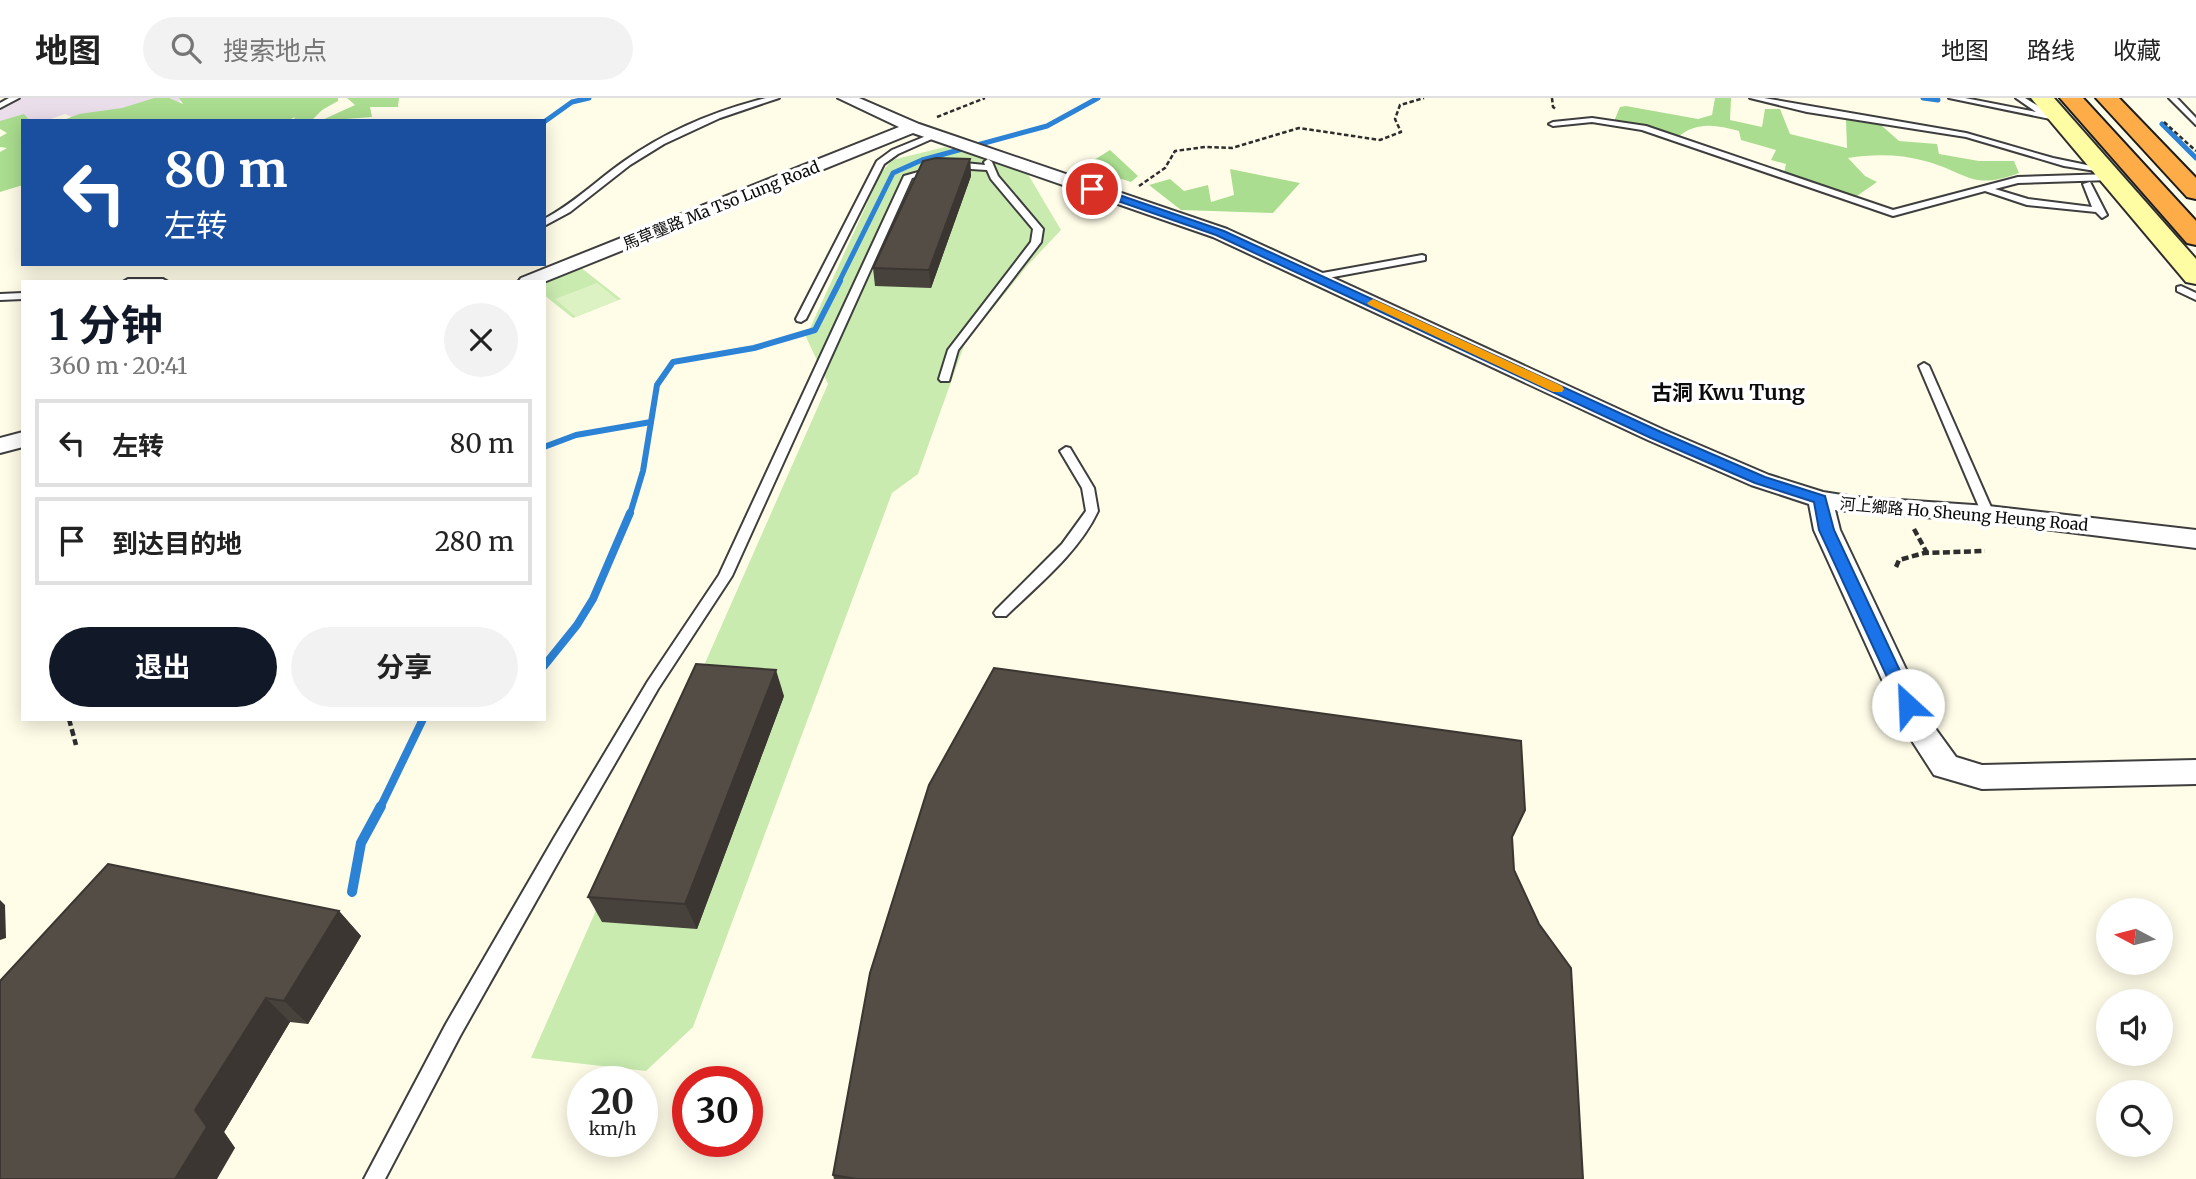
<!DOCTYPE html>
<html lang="zh">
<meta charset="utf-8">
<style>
:root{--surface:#fff;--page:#f2f2f2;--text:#222;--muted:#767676;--line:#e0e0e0;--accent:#111827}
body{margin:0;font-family:Merriweather,"Noto Sans SC",serif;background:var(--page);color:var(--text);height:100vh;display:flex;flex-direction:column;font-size:26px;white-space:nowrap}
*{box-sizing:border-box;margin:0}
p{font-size:23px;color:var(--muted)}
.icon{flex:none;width:38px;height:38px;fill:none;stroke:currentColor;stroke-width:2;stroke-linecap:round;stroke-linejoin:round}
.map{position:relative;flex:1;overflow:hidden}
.sheet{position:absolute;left:21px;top:182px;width:525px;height:441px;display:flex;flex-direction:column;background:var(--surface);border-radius:0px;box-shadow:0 4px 18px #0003}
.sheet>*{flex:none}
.guide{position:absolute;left:21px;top:21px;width:525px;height:147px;border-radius:0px;box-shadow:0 4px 18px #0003;background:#1a4fa0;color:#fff;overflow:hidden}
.needle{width:46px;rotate:277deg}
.buttons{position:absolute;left:2096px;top:800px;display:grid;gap:14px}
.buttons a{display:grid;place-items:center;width:77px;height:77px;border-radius:50%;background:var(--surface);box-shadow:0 4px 18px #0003;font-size:35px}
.speed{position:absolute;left:567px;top:968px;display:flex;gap:14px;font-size:35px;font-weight:700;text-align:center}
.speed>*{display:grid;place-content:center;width:91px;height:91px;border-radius:50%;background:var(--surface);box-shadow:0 4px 18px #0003;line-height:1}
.speed small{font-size:18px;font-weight:400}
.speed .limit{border:10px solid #d22;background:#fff;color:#111}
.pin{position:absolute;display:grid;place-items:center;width:60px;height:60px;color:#fff;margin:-30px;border:4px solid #fff;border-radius:50%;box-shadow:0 2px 7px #0007}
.me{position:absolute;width:77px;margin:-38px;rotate:335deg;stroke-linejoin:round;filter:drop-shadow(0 0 5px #0008)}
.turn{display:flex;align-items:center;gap:24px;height:147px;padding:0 28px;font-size:32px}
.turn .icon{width:91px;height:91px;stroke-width:2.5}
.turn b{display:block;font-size:49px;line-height:60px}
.round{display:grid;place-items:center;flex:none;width:74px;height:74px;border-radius:37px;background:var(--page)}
.summary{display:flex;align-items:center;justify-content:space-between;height:119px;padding:0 28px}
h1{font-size:42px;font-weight:700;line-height:52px;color:var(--accent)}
.primary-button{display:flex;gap:14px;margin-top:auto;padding:14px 28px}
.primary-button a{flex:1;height:80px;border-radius:42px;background:var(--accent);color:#fff;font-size:28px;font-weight:700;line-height:80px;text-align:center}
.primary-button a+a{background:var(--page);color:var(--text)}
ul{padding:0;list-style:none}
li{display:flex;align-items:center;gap:21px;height:88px;margin:0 14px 10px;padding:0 14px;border:4px solid var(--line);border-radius:0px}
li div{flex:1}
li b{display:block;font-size:26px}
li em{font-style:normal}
header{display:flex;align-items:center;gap:42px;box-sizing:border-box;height:98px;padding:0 35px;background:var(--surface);border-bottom:2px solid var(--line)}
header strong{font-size:33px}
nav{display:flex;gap:38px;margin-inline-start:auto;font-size:24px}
.search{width:490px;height:63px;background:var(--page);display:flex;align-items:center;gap:18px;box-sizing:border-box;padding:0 24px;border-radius:38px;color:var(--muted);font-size:26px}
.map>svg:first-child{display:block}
.industrial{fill:#ebdeeb}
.green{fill:#c9ebb0}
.forest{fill:#aadd8f}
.pitch{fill:#ddf2c3}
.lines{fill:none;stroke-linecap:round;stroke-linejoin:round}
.stream-far3{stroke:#2c82d5;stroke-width:5}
.stream-far2{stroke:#2c82d5;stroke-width:6}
.stream-far1{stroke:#2c82d5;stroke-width:8}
.stream{stroke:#2c82d5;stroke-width:10}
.service-casing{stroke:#3e3e3e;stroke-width:4}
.minor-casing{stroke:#3e3e3e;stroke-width:4}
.secondary-casing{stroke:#2d2d2d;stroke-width:4}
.motorway-casing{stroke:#1c1c1c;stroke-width:4}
.path-far1{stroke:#2d2d2d;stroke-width:2.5;stroke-dasharray:4.5 2.5;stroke-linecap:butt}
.path{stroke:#2d2d2d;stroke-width:4.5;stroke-dasharray:7 3.5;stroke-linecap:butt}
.service{fill:#fff;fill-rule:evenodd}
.minor{fill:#fff;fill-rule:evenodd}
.secondary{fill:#fffda3;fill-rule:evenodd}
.motorway{fill:#feac47;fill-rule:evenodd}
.wall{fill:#48423c}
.shaded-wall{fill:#3b3631}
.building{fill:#544d46;stroke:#3b3631;stroke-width:2}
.route{fill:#1a73e8;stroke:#114b97;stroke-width:2}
.slow{fill:#f59e0b}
.labels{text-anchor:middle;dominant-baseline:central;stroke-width:7;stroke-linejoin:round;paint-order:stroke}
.far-street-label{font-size:16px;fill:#0b0b0b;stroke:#fff}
.far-district-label{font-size:21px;font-weight:bold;fill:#0b0b0b;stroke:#fff}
</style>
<header>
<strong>地图</strong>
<div class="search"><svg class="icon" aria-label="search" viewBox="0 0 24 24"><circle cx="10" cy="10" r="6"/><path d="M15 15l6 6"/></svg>搜索地点</div>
<nav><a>地图</a><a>路线</a><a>收藏</a></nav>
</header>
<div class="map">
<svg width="2196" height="1081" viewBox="0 0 2196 1081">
<rect width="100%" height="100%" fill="#fffde8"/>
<path class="industrial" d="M 21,0 L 187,0 L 159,14 L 107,23 L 82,23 L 65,16 L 45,23 L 0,25 L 0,9 Z"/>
<g class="green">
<path d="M 945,49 L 1026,73 L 1061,132 L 1027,168 L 965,245 L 918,376 L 892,395 L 693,929 L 646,973 L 531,960 L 828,286 L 806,239 L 881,75 L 892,62 Z"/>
<path d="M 580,169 L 621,201 L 573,220 L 544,197 L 544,184 Z"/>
</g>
<g class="forest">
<path d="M 154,0 L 169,0 L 183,6 L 179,0 L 338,0 L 338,3 L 322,12 L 311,23 L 293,23 L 295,19 L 287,23 L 61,23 L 79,16 L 122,10 Z"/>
<path d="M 347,0 L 399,0 L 398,9 L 370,9 L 372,19 L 320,23 L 355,7 Z"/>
<path d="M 1715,0 L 1731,0 L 1730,22 L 1762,29 L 1765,11 L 1780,11 L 1790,36 L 1847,50 L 1846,22 L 1881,27 L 1899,43 L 1937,46 L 1939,56 L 1979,63 L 2014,63 L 2019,75 C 1971,93 1969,75 1925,63 C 1900,56 1873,56 1848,60 L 1865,78 L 1877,84 L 1854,100 L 1783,80 L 1786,66 L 1771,62 L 1776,52 L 1741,42 L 1739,33 C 1716,27 1696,23 1677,40 L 1612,28 L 1620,9 L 1626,8 L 1698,21 L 1712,17 Z"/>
<path d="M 24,16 L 30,23 L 23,23 L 23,87 L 0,94 L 0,54 L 7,50 L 0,49 L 0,39 L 7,35 L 0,31 L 0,23 Z"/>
<path d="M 1110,52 L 1138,78 L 1131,84 L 1097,73 L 1094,62 Z"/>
<path d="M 1230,71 L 1300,85 L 1273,115 L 1181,112 L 1149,87 L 1170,81 L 1184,93 L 1208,87 L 1211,104 L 1234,97 Z"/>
</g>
<path class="pitch" d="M 597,185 L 618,202 L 576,219 L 555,201 Z"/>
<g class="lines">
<g class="stream-far3">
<path d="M 1923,0 L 1938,2"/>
<path d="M 544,24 L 572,4 L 589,0"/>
<path d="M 2162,26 L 2196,60"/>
<path d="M 839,184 L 893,75 L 922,62 L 1047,28 L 1098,0"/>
</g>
<g class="stream-far2">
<path d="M 544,349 L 576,337 L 651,324 L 657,287 L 673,264 L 754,250 L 815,232 L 840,183"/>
<path d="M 630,416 L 643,373 L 651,324"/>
</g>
<g class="stream-far1">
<path d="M 544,568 L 577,527 L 593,501 L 630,415"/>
<path d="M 380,710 L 423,621"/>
</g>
<path class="stream" d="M 352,794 L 361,745 L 381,708"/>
<defs>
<g id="service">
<path d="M 9,0 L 19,0 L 0,10 L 0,5 Z"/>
<path d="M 766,0 L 779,0 L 720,20 L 664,46 L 630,67 L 570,114 L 544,128 L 544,121 C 573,106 596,83 623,64 C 666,33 715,13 766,0 Z"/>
<path d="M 1750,0 L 1764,0 L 1966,35 L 2053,60 L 2106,71 L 2102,74 L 2064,68 L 1966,39 L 1807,14 Z"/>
<path d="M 1949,0 L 1965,0 L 2036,14 L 2016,0 L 2025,0 L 2045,12 L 2045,16 L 2064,21 L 2060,23 Z"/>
<path d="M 2169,0 L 2177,0 L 2196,20 L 2196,27 Z"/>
<path d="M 1592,20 L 1646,28 L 1893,112 L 2018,79 L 2110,76 L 2114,79 L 2110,82 L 2018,85 L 1995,91 L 2028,101 L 2092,109 L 2083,86 L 2090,84 L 2107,117 L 2102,120 L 2096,114 L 2027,107 L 1985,93 L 1893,118 L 1642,32 L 1592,24 L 1553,28 L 1549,26 L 1553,24 Z"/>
<path d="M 936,34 L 943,36 L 898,56 L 884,66 L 806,221 L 801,224 L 797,223 L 796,221 L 877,63 L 892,52 Z"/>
<path d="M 988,61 L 992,64 L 998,78 L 1043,131 L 1041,144 L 958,252 L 949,283 L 941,283 L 939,281 L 948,252 L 1031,144 L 1033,131 L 991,81 L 987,72 L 954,70 L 912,80 L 732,478 L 658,591 L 566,750 L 460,938 L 385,1081 L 364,1081 L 446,926 L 554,740 L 648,583 L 719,477 L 904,78 L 954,64 L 985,67 L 984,64 Z"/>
<path d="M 1422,157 L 1425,158 L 1425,162 L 1317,182 L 1312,179 L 1317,176 Z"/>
<path d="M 128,181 L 163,181 L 168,184 L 123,184 Z"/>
<path d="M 2181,188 L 2196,195 L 2196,202 L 2177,193 L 2177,189 Z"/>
<path d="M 23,195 L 23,201 L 0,202 L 0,196 Z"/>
<path d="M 1924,265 L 1929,268 L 1994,416 L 1992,419 L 1988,420 L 1982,416 L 1919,268 Z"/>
<path d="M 1066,349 L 1070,350 L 1094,390 L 1098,413 C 1079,454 1038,487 1006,518 L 996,518 L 994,515 L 996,512 L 1062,446 L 1086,413 L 1082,390 L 1060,353 Z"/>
</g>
<g id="minor">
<path d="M 838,0 L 859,0 L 919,26 L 1227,131 L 1664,332 L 1769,377 L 1823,394 L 1855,399 L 1988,408 L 2196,432 L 2196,450 L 1988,424 L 1835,412 L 1840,432 L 1932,626 L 1956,659 L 1982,667 L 2196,662 L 2196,686 L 1982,691 L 1934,677 L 1905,632 L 1814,432 L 1809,406 L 1751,387 L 1648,342 L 1213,139 L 913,35 L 544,184 L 518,184 L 521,180 L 899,29 Z"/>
<path d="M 23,334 L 23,349 L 0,355 L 0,340 Z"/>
</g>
<path id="secondary" d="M 2031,0 L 2054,0 L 2196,161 L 2196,186 L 2186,184 Z"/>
<g id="motorway">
<path d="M 2060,0 L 2083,0 L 2196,123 L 2196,147 L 2187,145 Z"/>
<path d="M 2096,0 L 2119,0 L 2196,80 L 2196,101 L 2187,99 Z"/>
</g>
</defs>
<use href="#service" class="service-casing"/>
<use href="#minor" class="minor-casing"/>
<use href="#secondary" class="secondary-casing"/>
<use href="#motorway" class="motorway-casing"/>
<g class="path-far1">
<path d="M 1552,0 L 1553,9 L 1556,11"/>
<path d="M 937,19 L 985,0"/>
<path d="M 2164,24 L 2196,53"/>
<path d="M 1139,88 L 1165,70 L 1175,53 L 1205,49 L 1232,50 L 1299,30 L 1380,42 L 1401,34 L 1395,21 L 1400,7 L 1424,0"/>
</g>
<g class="path">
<path d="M 1914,431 L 1927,455"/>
<path d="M 1896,469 L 1899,462 L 1924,455 L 1985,453"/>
<path d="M 69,621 L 76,647"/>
</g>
<use href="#service" class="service"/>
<use href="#minor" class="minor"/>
<use href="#secondary" class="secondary"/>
<use href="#motorway" class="motorway"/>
</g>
<g class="wall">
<path d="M 970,61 L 971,78 L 931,190 L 875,188 L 873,170 Z"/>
<path d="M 784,598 L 697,831 L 602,824 L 588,799 Z"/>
<path d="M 1512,740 L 1514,772 L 1583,1081 L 834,1081 L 833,1077 Z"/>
<path d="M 339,813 L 361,838 L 308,926 L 290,924 L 224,1034 L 235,1050 L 0,1081 Z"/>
</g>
<g class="shaded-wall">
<path d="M 970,61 L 971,78 L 931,190 L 929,172 Z"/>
<path d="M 776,572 L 784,598 L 697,831 L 685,806 Z"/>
<path d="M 0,802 L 5,807 L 6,840 L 0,842 Z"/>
<path d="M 339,813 L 361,838 L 308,926 L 284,903 Z"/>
<path d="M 266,900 L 290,924 L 224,1034 L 235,1050 L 217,1081 L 175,1081 L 195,1012 Z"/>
</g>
<g class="building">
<path d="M 936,60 L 970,61 L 929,172 L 873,170 L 923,63 Z"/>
<path d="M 696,566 L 776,572 L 685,806 L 588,799 Z"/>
<path d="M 994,570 L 1521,643 L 1525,712 L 1512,739 L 1514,772 L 1539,826 L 1571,870 L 1583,1081 L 857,1081 L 833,1077 L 870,875 L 929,687 Z"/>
<path d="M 108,766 L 339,813 L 284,903 L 266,900 L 195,1012 L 207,1029 L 175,1081 L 0,1081 L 0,883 Z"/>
</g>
<path class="route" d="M 1089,89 L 1096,89 L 1224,133 L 1661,334 L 1765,379 L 1825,398 L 1834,432 L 1916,607 L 1914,611 L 1902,611 L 1900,607 L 1819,432 L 1814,404 L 1755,385 L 1651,340 L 1216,137 L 1089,93 Z"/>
<path class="slow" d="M 1373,201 L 1562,288 L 1564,291 L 1562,294 L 1553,294 L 1369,207 L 1367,205 Z"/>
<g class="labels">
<g class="far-street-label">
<text transform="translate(721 107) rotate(-22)">馬草壟路 Ma Tso Lung Road</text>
<text transform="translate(1964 416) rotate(5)">河上鄉路 Ho Sheung Heung Road</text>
</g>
<g class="far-district-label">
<text x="1728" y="294">古洞 Kwu Tung</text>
</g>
</g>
</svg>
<div class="buttons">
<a><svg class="needle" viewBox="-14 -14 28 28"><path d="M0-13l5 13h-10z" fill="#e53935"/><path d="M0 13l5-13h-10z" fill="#767676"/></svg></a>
<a><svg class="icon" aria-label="sound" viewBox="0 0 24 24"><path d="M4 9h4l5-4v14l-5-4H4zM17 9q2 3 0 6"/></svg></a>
<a><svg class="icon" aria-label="search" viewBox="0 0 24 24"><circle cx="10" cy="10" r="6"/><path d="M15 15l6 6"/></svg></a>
</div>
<div class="speed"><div>20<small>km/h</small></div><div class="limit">30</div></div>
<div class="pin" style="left:1092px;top:91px;background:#d93025"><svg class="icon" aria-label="arrive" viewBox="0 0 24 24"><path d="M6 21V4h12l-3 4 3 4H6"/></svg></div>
<svg class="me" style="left:1908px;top:607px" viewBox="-20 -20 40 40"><circle r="19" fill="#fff"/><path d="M0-13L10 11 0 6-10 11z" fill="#1a73e8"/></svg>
<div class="guide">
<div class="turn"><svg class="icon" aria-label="left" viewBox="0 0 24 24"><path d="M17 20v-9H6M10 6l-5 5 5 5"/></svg><div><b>80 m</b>左转</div></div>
</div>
<section class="sheet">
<div class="summary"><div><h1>1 分钟</h1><p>360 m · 20:41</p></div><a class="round"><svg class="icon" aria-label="close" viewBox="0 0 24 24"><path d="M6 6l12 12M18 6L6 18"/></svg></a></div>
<ul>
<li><svg class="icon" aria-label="left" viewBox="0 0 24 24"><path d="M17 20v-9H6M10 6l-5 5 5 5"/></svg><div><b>左转</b></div><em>80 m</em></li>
<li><svg class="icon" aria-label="arrive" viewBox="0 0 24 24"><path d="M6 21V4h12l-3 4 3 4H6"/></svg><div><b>到达目的地</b></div><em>280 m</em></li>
</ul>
<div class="primary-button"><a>退出</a><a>分享</a></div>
</section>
</div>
